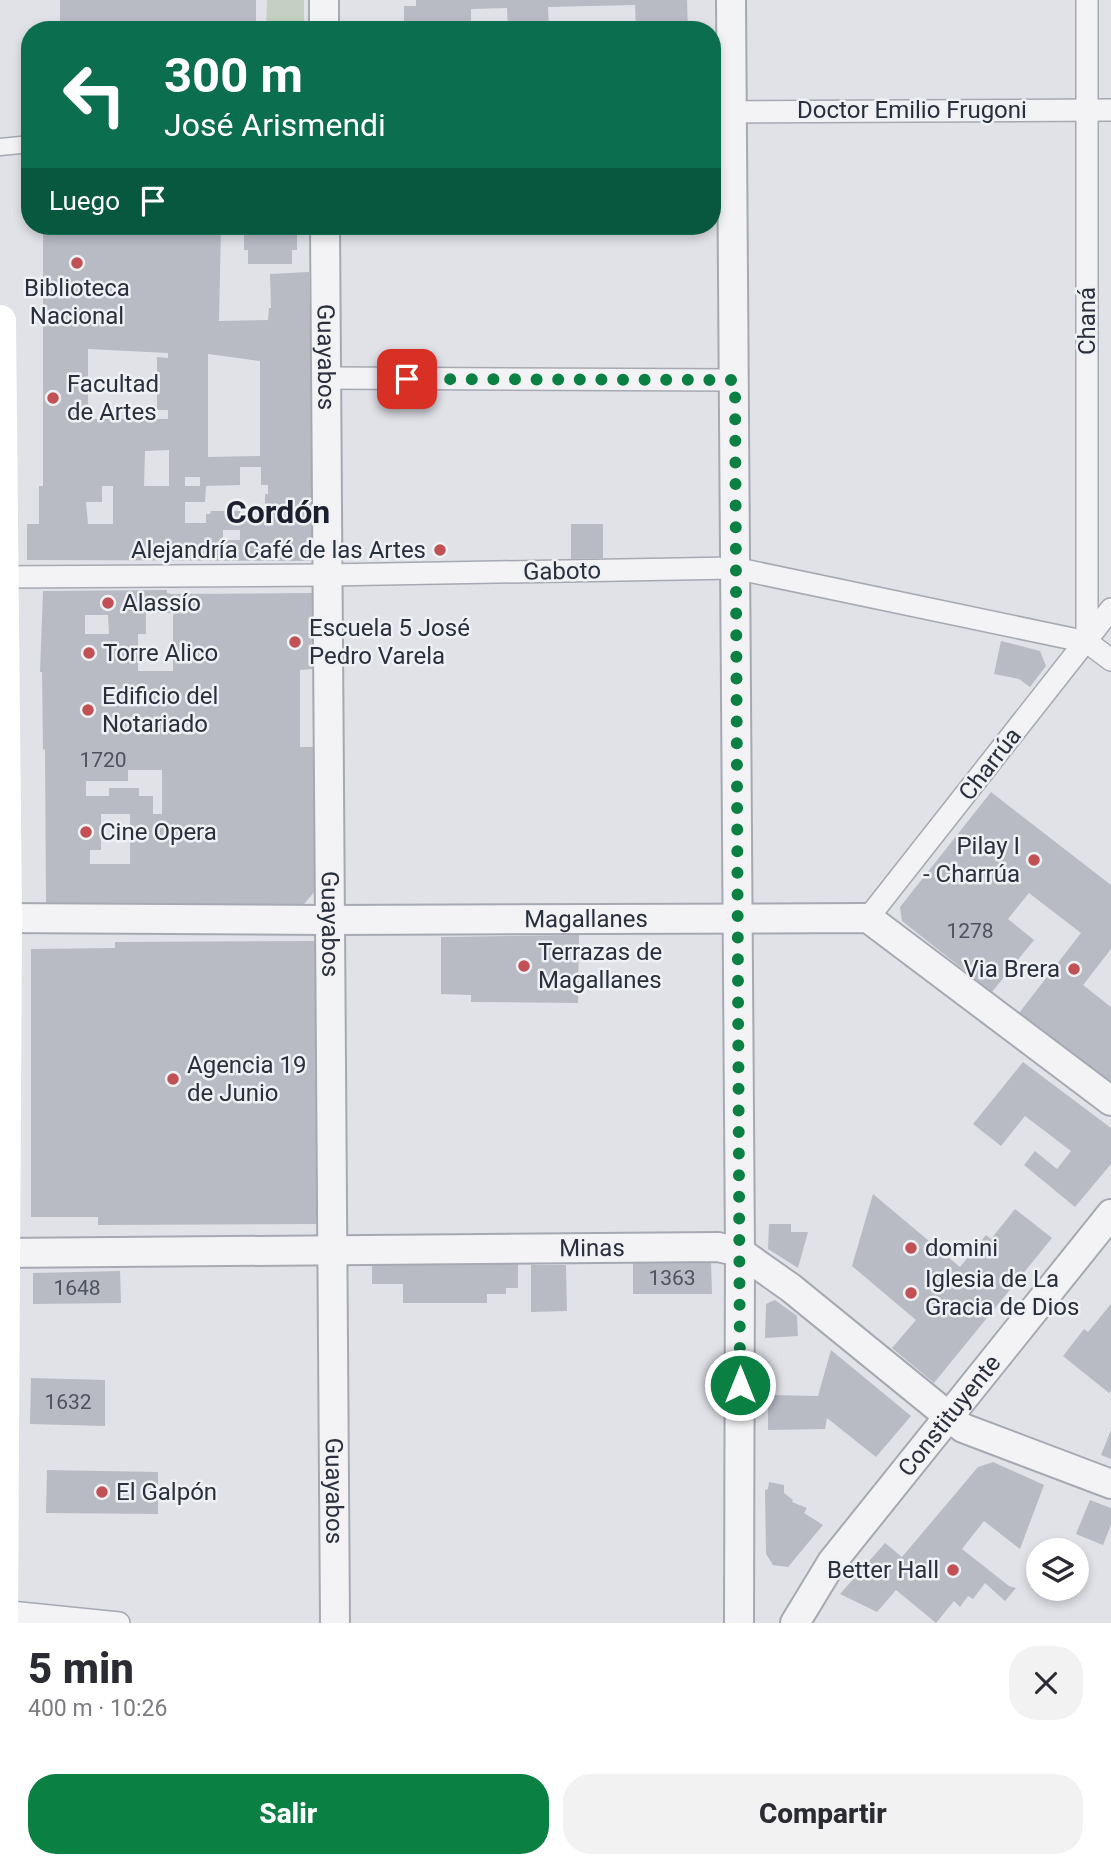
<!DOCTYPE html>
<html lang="es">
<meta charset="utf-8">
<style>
:root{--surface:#fff;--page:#f2f2f3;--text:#2b2b33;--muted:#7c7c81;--accent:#0b8043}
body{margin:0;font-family:Roboto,sans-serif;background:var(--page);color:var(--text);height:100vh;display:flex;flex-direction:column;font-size:26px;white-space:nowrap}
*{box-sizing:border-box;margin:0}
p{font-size:23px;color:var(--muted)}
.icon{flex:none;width:38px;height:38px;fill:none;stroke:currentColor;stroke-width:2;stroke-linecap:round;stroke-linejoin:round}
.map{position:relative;height:1623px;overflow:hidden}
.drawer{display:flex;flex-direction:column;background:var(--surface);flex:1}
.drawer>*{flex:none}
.guide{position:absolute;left:21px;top:21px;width:700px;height:214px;border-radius:28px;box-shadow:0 4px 10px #0003;background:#0b6e4f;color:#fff;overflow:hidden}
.buttons{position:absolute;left:1026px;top:1538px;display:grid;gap:14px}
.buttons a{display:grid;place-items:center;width:63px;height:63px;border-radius:50%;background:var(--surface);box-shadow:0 4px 10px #0003;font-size:35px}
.pin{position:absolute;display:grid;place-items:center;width:60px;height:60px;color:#fff;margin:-30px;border-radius:14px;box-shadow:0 4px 10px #0006}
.me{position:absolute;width:77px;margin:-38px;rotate:0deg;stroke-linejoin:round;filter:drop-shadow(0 0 5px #0008)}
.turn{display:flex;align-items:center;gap:24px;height:147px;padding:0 28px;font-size:32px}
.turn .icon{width:91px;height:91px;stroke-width:2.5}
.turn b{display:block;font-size:49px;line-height:60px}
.then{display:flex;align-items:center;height:66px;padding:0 28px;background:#0003;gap:14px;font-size:26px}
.round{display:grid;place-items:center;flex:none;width:74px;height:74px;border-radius:28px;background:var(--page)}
.summary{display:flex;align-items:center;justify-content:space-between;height:119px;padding:0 28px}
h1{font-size:42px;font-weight:800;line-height:52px}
.button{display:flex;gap:14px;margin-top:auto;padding:14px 28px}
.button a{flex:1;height:80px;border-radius:28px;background:var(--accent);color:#fff;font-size:28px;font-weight:800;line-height:80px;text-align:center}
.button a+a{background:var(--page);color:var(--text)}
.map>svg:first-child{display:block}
.green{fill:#c4d1c2}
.building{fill:#b8bbc4;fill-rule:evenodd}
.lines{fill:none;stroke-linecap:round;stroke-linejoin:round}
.pedestrian-casing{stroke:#a6a9b2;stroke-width:19}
.minor-casing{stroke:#a6a9b2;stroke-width:24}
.tertiary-casing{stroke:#a6a9b2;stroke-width:32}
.pedestrian{stroke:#f3f3f6;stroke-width:16}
.minor{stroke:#f3f3f6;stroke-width:21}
.tertiary{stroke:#f3f3f6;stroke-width:28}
.secondary{stroke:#fff;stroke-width:32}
.route{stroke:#0b8043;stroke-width:12;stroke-dasharray:0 21.6}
.poi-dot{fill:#c15154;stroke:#eff1f5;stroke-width:2.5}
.labels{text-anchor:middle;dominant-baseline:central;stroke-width:5;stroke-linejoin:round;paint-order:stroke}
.number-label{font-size:21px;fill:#4e5260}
.street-label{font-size:24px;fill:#2a2f3e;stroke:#eff1f5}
.poi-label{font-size:24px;fill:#2a2f3e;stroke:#eff1f5;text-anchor:start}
.district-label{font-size:32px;font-weight:bold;fill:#1c202e;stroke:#eff1f5}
</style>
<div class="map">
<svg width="1111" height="1623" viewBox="0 0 1111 1623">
<rect width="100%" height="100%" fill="#e0e2e8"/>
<path class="green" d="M 267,0 L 304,0 L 304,30 L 266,30 Z"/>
<g class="building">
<path d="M 60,0 L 256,0 L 256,24 L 254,24 L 254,30 L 210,30 L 210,25 L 106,26 L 106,30 L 63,30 L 63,26 L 60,26 Z"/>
<path d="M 416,0 L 687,0 L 688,30 L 636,30 L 635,5 L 548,7 L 549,30 L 508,30 L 507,8 L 471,9 L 471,30 L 404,30 L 404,6 L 416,6 Z"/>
<path d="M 43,226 L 221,226 L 219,321 L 268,320 L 269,308 L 271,308 L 270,274 L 309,272 L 310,310 L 313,310 L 313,561 L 27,560 L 27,524 L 39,524 L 39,486 L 43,486 ZM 88,349 L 168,353 L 168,358 L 157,357 L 157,410 L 168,410 L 168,419 L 88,419 ZM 208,354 L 260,361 L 260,456 L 208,457 ZM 169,450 L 169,486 L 144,486 L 145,451 ZM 240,467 L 261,467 L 261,485 L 268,485 L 268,494 L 265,494 L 265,518 L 240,518 L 240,511 L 211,511 L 210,514 L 206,514 L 206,523 L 185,523 L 185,502 L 205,502 L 206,486 L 240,485 ZM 185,477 L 200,477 L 200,486 L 185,486 ZM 102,486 L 113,486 L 113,524 L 88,524 L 86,502 L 102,502 ZM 223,530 L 240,530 L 240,540 L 223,540 Z"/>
<path d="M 244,226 L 297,226 L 297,250 L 292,250 L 292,264 L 248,264 L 248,250 L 244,250 Z"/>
<path d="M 571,524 L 603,524 L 603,558 L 571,559 Z"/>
<path d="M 167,590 L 167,593 L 172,594 L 313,593 L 313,669 L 300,670 L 300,747 L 314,747 L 315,891 L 304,904 L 46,906 L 45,749 L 43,750 L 42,672 L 40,672 L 43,591 ZM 146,613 L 173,613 L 173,671 L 138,671 L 138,634 L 146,634 ZM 85,615 L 108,615 L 109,634 L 85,634 ZM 128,770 L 162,770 L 162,814 L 153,814 L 153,796 L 139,796 L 139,788 L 109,788 L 109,796 L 86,796 L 86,781 L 128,781 ZM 101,814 L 130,814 L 130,864 L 90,864 L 90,850 L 101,850 Z"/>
<path d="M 1001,641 L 1040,651 L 1046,666 L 1030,687 L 1019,679 L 994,674 Z"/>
<path d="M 991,792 L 1111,885 L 1111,949 L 1083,985 L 1111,1007 L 1111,1086 L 1019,1013 L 1081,933 L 1029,893 L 1008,919 L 1034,940 L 992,992 L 902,921 L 900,907 Z"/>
<path d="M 579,935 L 578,1003 L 471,1002 L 471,995 L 441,994 L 441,937 Z"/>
<path d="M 321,941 L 321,1224 L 98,1225 L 98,1217 L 31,1217 L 31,949 L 115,948 L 115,942 Z"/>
<path d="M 1023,1062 L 1111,1128 L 1111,1164 L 1075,1207 L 1024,1165 L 1035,1151 L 1057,1169 L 1071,1151 L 1025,1116 L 1001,1146 L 973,1124 Z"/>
<path d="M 873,1194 L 960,1267 L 986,1235 L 991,1239 L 1015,1209 L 1052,1238 L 934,1383 L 892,1348 L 916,1320 L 852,1266 Z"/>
<path d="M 769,1224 L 791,1224 L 791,1232 L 808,1232 L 798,1268 L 768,1249 Z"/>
<path d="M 518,1256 L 518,1288 L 506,1288 L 506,1294 L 487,1294 L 487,1303 L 403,1303 L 403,1284 L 372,1284 L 372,1263 Z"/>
<path d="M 711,1262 L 712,1294 L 633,1294 L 633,1263 Z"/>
<path d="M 531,1265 L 566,1265 L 567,1311 L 531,1312 Z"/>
<path d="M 120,1271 L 121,1303 L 33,1304 L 33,1273 Z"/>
<path d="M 775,1300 L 797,1316 L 798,1336 L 765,1338 L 766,1304 Z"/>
<path d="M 1111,1304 L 1111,1391 L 1109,1393 L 1063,1356 L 1084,1329 L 1088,1332 Z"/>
<path d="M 831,1350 L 911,1416 L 876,1457 L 827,1418 L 825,1429 L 768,1430 L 768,1395 L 818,1396 Z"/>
<path d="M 31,1378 L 105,1380 L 105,1426 L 30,1424 Z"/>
<path d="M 1111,1430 L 1111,1459 L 1101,1455 Z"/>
<path d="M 993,1462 L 1044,1485 L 1020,1549 L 984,1521 L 962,1549 L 1009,1586 L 1016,1588 L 1005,1601 L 985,1583 L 973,1599 L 968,1596 L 960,1607 L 954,1601 L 936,1623 L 896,1590 L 877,1612 L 840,1594 L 885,1543 L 902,1557 L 978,1467 Z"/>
<path d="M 47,1470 L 158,1472 L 158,1514 L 46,1513 Z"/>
<path d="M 769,1482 L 784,1485 L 784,1493 L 793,1500 L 792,1502 L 807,1508 L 804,1513 L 823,1525 L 788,1567 L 773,1565 L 766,1554 L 765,1490 L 768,1489 Z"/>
<path d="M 1090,1500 L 1111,1508 L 1111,1525 L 1103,1545 L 1076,1534 Z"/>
</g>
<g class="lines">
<defs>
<path id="pedestrian" d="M 0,147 L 30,144"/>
<g id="minor">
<path d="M 712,112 L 1111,110"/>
<path d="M 325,378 L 735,380"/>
<path d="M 0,577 L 327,575 L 734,568 L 1087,642 L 1111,660"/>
<path d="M 1087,642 L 1087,0"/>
<path d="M 868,918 L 1111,609"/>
<path d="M 0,1611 L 119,1623"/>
</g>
<g id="tertiary">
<path d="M 324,0 L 324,30"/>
<path d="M 731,0 L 740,1252 L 739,1623"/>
<path id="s1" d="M 325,226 L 335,1623"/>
<path id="s2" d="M 0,918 L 329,920 L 868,918 L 1111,1101"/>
<path id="s3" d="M 0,1253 L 718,1247 L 740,1252 L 791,1288 L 963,1428 L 1111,1484"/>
<path id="s4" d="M 795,1623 L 832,1562 L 1111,1214"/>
</g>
</defs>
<use href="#pedestrian" class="pedestrian-casing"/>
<use href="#minor" class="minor-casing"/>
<use href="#tertiary" class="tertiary-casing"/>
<use href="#pedestrian" class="pedestrian"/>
<use href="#minor" class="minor"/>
<use href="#tertiary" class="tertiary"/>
<path class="secondary" d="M 0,321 L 6,918 L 2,1623"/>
</g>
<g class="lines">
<path class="route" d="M 407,379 L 735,380 L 740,1385"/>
</g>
<g class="poi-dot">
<circle cx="77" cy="263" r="7"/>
<circle cx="53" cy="398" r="7"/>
<circle cx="440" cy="550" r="7"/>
<circle cx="108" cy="603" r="7"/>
<circle cx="295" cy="642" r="7"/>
<circle cx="89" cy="653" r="7"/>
<circle cx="88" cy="710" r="7"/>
<circle cx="86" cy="832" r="7"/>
<circle cx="1034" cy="860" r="7"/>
<circle cx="524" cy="966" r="7"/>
<circle cx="1074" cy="969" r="7"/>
<circle cx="173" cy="1079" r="7"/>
<circle cx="911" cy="1248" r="7"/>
<circle cx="911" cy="1293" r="7"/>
<circle cx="102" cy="1492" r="7"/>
<circle cx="953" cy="1570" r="7"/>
</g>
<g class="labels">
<g class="number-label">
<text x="103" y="760">1720</text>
<text x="970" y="931">1278</text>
<text x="672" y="1278">1363</text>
<text x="77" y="1288">1648</text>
<text x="68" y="1402">1632</text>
</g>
<g class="street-label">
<text x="912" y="110">Doctor Emilio Frugoni</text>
<text transform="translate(1087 321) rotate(-90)">Chaná</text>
<text stroke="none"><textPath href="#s1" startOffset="131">Guayabos</textPath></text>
<text transform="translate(562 571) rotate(-1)">Gaboto</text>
<text transform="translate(990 764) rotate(-52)">Charrúa</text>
<text stroke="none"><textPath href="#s2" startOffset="586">Magallanes</textPath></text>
<text stroke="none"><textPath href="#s1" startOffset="698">Guayabos</textPath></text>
<text stroke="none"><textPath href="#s3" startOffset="592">Minas</textPath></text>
<text stroke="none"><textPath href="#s4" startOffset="259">Constituyente</textPath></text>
<text stroke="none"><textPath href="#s1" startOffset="1265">Guayabos</textPath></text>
</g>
<g class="poi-label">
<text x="77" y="288" text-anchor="middle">Biblioteca<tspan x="77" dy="28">Nacional</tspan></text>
<text x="67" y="384">Facultad<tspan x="67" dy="28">de Artes</tspan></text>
<text x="426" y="550" text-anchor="end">Alejandría Café de las Artes</text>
<text x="122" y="603">Alassío</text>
<text x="309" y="628">Escuela 5 José<tspan x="309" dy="28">Pedro Varela</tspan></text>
<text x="103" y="653">Torre Alico</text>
<text x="102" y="696">Edificio del<tspan x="102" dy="28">Notariado</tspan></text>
<text x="100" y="832">Cine Opera</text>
<text x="1020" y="846" text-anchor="end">Pilay I<tspan x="1020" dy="28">- Charrúa</tspan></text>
<text x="538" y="952">Terrazas de<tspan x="538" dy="28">Magallanes</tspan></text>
<text x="1060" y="969" text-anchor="end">Via Brera</text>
<text x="187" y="1065">Agencia 19<tspan x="187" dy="28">de Junio</tspan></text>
<text x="925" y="1248">domini</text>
<text x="925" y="1279">Iglesia de La<tspan x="925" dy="28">Gracia de Dios</tspan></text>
<text x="116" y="1492">El Galpón</text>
<text x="939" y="1570" text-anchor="end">Better Hall</text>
</g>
<g class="district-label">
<text x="278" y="512">Cordón</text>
</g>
</g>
</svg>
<div class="buttons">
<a><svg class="icon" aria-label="layers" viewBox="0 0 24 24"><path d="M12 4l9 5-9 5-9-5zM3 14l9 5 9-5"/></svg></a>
</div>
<div class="pin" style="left:407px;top:379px;background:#d93025"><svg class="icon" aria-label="arrive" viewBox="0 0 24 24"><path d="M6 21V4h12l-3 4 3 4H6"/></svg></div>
<svg class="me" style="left:740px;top:1385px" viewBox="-20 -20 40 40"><circle r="17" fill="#0b8043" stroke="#fff" stroke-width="3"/><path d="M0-11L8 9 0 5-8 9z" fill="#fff"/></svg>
<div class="guide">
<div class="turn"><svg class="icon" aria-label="left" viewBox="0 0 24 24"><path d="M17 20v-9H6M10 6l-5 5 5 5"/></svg><div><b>300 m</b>José Arismendi</div></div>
<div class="then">Luego<svg class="icon" aria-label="arrive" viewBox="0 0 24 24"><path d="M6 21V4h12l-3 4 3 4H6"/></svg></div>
</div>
</div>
<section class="drawer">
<div class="summary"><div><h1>5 min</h1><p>400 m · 10:26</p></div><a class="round"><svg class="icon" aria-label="close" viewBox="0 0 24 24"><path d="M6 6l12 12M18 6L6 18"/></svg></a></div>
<div class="button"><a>Salir</a><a>Compartir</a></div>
</section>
